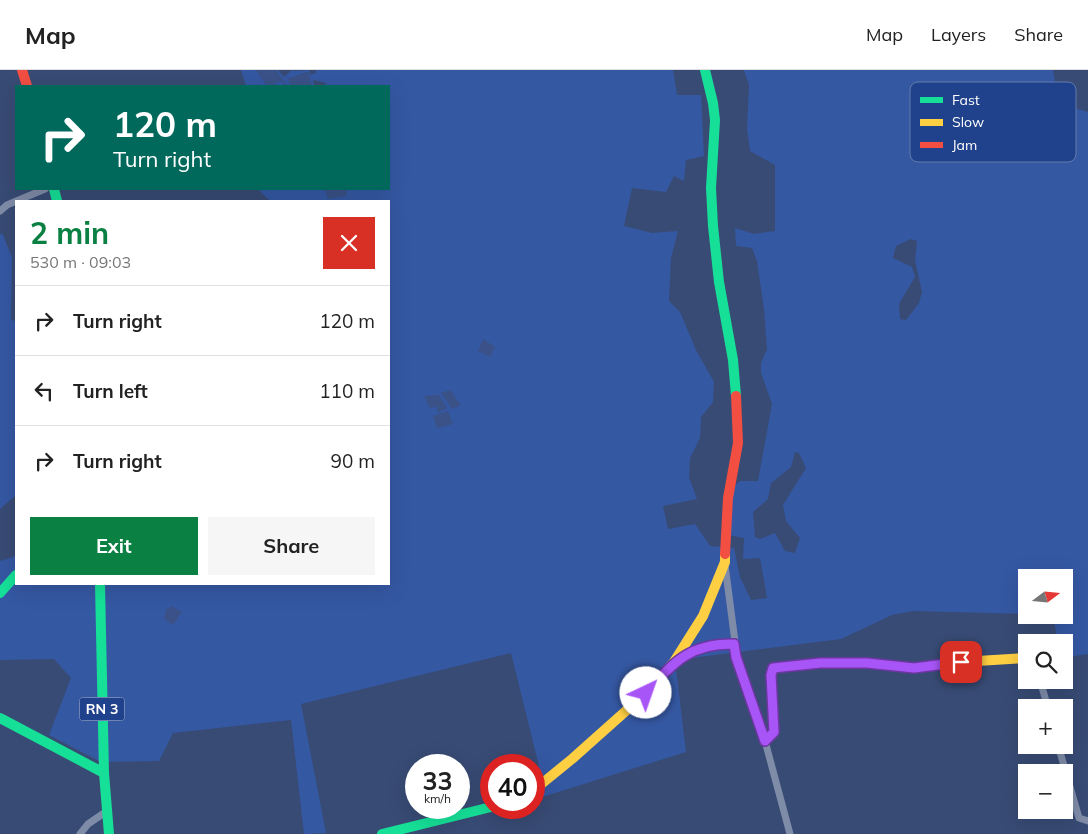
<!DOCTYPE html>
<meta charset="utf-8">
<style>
:root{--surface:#fff;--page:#f6f6f6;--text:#222;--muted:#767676;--line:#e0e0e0;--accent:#0b8043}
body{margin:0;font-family:Mulish,sans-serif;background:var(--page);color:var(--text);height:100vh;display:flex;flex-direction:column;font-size:19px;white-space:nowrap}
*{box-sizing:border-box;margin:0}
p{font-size:16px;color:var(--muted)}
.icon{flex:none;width:28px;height:28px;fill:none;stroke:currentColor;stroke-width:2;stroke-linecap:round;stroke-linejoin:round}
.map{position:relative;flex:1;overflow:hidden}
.drawer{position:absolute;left:15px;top:130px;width:375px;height:385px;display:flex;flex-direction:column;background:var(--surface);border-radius:0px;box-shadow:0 5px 20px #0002}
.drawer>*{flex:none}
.guide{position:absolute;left:15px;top:15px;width:375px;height:105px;border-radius:0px;box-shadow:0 5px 20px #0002;background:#00695c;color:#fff;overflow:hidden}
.needle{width:32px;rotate:74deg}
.buttons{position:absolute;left:1018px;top:499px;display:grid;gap:10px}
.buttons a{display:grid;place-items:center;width:55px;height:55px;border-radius:0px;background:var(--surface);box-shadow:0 5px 20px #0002;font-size:25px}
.speed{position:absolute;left:405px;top:684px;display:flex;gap:10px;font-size:25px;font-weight:700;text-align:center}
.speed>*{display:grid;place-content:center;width:65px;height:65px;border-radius:50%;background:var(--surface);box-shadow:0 5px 20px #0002;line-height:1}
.speed small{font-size:12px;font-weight:400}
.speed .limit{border:8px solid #d22;background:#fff;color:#111}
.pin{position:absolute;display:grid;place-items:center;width:42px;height:42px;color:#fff;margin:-21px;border-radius:10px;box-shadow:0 2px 8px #0006}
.me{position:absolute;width:55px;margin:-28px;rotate:42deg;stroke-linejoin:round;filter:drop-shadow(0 0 4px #0008)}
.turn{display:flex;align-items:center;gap:18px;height:105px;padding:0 15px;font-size:22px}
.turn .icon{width:65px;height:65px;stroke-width:2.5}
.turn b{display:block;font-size:35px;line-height:42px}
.round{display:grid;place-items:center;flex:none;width:52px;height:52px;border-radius:0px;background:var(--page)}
.summary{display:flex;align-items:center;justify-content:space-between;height:85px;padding:0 15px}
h1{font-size:30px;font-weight:700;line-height:38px;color:var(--accent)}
.primary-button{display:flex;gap:10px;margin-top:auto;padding:10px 15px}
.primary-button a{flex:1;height:58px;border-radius:0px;background:var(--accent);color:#fff;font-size:20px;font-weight:700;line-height:58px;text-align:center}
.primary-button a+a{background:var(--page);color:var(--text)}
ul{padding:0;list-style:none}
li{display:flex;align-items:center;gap:15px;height:70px;padding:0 15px;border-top:1px solid var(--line)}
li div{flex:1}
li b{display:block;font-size:19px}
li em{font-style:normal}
header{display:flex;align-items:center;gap:30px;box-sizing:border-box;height:70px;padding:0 25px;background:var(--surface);border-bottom:1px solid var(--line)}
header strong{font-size:24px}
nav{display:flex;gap:28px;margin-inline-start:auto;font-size:18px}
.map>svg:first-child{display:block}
.green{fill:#3558a3;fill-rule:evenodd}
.water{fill:#3a5288}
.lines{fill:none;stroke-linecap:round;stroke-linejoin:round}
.stream{stroke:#3a5288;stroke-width:2}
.street{stroke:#7f8ca8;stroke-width:7}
.fast{stroke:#16e098;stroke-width:10}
.slow{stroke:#ffcf43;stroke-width:10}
.jam{stroke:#f24e42;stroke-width:10}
.route-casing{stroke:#6d37a1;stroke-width:12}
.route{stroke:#a855f7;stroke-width:9}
.labels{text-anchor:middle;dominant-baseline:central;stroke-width:4;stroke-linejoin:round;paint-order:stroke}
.shield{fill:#20428c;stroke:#bcc6dc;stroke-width:1}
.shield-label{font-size:14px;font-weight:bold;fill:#fff}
.key{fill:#20428c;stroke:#637bae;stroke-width:1}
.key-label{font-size:14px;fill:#fff}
</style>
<header>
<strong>Map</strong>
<nav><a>Map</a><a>Layers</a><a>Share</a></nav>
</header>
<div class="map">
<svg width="1088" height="764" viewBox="0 0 1088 764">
<rect width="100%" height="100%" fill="#384b74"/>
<g class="green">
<path d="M 241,0 L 256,0 L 267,16 L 246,16 Z"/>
<path d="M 274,0 L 278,0 L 284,7 L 291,1 L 291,0 L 294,1 L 309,0 L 310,5 L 316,3 L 316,0 L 673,0 L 677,25 L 701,25 L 704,86 L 686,90 L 684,111 L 674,106 L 666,122 L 632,118 L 624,156 L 652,163 L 678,161 L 671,188 L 669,231 L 680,242 L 696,280 L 714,312 L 713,332 L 701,347 L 700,368 L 690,388 L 689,407 L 697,429 L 663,436 L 668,459 L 695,454 L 710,476 L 734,478 L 740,507 L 751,530 L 767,528 L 760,488 L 743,489 L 744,468 L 729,465 L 731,419 L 740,411 L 758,411 L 772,334 L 761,303 L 761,293 L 767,279 L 764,239 L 757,191 L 752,178 L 736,176 L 735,158 L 754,164 L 775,161 L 775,95 L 750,81 L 747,58 L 749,15 L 744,0 L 1053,0 L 1055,12 L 1064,14 L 1068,19 L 1071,37 L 1088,42 L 1088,584 L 1068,587 L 1064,583 L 1064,572 L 1058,572 L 1053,545 L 1064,545 L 1064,508 L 1026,508 L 1026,544 L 913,541 L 892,545 L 841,569 L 675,590 L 686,682 L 539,728 L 539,696 L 511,583 L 301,634 L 326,763 L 304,764 L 291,650 L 173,663 L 159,691 L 101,692 L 49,665 L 71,608 L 54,589 L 0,590 L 0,491 L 16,486 L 16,514 L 389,514 L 389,131 L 270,131 L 258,119 L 325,119 L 328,129 L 347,125 L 345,119 L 389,119 L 389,16 L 322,16 L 327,13 L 313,10 L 314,16 L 312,16 L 307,2 L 289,9 L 290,16 L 285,16 L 284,15 L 282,16 L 271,16 L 280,10 ZM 911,169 L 917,171 L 915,190 L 922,222 L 919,233 L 906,250 L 900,249 L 899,234 L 915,207 L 912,197 L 893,188 L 896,176 ZM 795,382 L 799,383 L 806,398 L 783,435 L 786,451 L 800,468 L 795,483 L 785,481 L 775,463 L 760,469 L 755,467 L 753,442 L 768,429 L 771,413 L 791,397 Z"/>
<path d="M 2,163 L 12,187 L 11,249 L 16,252 L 16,425 L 0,439 L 0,165 Z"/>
</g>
<g class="water">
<path d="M 256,0 L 274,0 L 281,10 L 271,16 L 267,16 Z"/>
<path d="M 308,2 L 312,16 L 290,16 L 288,9 Z"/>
<path d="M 325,119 L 345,119 L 347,126 L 328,129 Z"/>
<path d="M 483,269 L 495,277 L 490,287 L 478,281 Z"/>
<path d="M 450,320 L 461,335 L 452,339 L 441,323 Z"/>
<path d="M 439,325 L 447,338 L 438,343 L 436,336 L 430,339 L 424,326 Z"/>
<path d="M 448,341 L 453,354 L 437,358 L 433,346 Z"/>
<path d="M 171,536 L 182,542 L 173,555 L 164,549 L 166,540 Z"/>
</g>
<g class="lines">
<path class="stream" d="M 275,0 L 286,16"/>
<g class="street">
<path d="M 0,141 L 7,135 L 45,119"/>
<path d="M 725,495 L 737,587 L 765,671 L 790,764"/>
<path d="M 676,591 C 699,578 707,573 734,574"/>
<path d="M 1040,610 L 1048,638"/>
<path d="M 1058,675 L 1079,748 L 1088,751"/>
<path d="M 80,764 L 88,754 L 107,741"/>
</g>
<g class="fast">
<path d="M 705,0 L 713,33 L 715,50 L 711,118 L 713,156 L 719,212 L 733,290 L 736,326"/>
<path d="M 54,119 L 57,131"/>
<path d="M 100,514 L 104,703 L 109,764"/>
<path d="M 0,523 L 16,505"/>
<path d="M 0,648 L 104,703"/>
<path d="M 382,764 L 491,737"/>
</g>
<g class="slow">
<path d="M 765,671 L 774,662 L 771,605 L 773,598 L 820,593 L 867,593 L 914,598 L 961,592 L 1026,588"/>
<path d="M 534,720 L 572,689 L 646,623 L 674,592 L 703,546 L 725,492 L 725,484"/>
</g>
<g class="jam">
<path d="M 22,0 L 27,16"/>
<path d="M 725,484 L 728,428 L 738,373 L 736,326"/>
</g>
</g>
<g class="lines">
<defs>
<path id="route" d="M 646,623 C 674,592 690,573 734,574 L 736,587 L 765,671 L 774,662 L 771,605 L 773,598 L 820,593 L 867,593 L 914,598 L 961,592"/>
</defs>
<use href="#route" class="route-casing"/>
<use href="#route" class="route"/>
</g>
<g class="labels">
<rect class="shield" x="79.5" y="627.5" width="45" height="23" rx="4"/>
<g class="shield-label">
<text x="102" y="639">RN 3</text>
</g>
</g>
<rect x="910" y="12" width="166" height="80" rx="8" class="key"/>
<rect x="920" y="27" width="23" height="6" fill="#16e098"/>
<rect x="920" y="49" width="23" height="7" fill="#ffcf43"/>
<rect x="920" y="72" width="23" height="6" fill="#f24e42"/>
<g class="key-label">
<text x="952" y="35">Fast</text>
<text x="952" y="57">Slow</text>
<text x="952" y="80">Jam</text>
</g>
</svg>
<div class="buttons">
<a><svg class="needle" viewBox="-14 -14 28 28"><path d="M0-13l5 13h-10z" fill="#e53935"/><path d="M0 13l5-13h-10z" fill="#767676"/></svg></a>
<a><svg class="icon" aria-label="search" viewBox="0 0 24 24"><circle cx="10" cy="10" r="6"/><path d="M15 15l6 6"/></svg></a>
<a>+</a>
<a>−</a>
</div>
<div class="speed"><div>33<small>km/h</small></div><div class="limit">40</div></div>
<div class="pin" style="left:961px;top:592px;background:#d93025"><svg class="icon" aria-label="arrive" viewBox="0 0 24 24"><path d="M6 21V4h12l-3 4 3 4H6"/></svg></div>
<svg class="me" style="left:646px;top:623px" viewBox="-20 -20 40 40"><circle r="19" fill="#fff"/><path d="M0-13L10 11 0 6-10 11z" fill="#a855f7"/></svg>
<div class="guide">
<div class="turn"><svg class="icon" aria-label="right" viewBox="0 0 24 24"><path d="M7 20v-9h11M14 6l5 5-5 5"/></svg><div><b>120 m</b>Turn right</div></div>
</div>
<section class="drawer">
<div class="summary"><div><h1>2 min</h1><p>530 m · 09:03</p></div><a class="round" style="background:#d93025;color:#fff"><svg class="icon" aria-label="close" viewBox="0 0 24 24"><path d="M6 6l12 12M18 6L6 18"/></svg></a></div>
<ul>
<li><svg class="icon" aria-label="right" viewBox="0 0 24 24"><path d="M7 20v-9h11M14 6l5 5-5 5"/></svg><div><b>Turn right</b></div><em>120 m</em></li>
<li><svg class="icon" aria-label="left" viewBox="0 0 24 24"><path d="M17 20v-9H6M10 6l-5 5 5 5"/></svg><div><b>Turn left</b></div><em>110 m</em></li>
<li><svg class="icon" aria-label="right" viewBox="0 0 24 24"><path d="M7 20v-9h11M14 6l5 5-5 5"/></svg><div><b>Turn right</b></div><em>90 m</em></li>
</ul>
<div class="primary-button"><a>Exit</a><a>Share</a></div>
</section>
</div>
